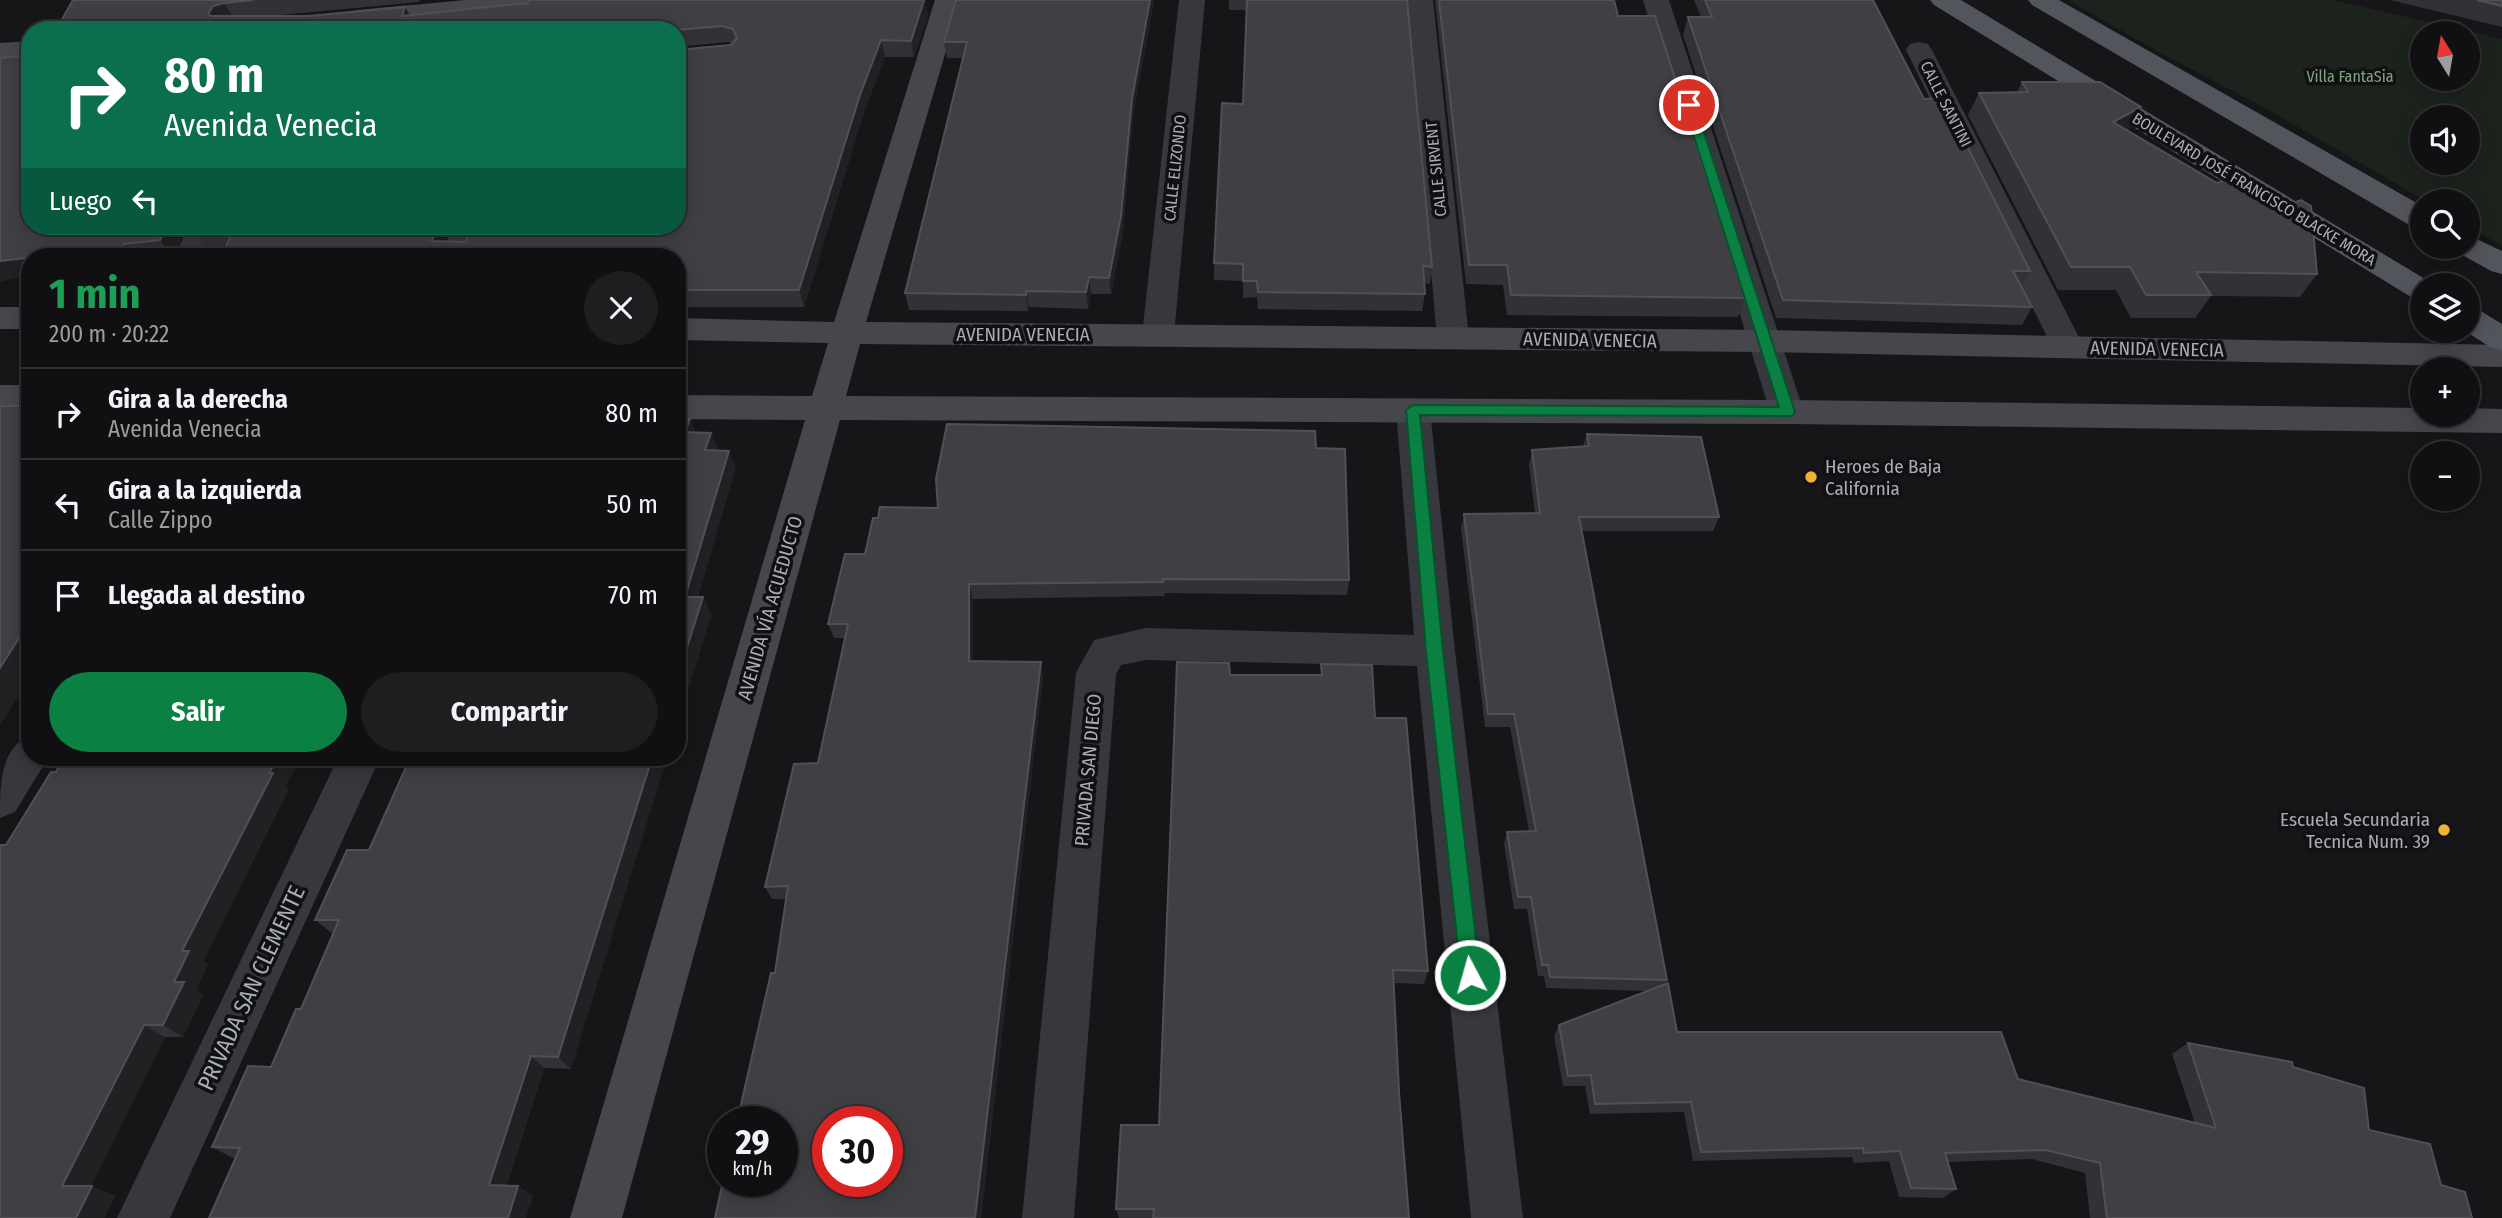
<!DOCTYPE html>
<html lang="es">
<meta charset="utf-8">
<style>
:root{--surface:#101012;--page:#1e1e20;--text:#f1f3f6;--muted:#9c9d9f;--line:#303032;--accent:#0b8043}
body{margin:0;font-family:"Fira Sans Condensed",sans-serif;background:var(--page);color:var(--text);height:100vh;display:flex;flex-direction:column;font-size:26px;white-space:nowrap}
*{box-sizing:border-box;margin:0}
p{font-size:23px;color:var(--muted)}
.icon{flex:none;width:38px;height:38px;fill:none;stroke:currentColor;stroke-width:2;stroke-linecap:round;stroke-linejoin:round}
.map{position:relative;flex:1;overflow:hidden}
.panel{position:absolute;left:21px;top:248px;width:665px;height:518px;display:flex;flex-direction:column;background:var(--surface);border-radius:28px;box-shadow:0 4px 18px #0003,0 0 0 2px var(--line)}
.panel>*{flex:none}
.top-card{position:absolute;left:21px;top:21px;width:665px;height:214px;border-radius:28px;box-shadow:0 4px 18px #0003,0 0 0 2px var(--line);background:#0b6e4f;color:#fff;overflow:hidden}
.needle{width:46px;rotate:349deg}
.fabs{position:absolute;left:2410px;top:21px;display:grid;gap:14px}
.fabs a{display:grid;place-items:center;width:70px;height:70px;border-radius:50%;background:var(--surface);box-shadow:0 4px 18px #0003,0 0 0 2px var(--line);font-size:35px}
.speed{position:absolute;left:707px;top:1106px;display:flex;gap:14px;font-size:35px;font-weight:700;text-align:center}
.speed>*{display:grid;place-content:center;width:91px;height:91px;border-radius:50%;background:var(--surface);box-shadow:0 4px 18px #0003,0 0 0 2px var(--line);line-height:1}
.speed small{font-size:18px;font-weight:400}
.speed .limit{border:10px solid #d22;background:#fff;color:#111}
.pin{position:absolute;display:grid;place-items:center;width:60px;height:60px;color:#fff;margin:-30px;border:4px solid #fff;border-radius:50%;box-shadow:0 2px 7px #0007}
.me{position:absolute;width:77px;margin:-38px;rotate:354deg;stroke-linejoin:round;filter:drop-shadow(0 0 5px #0008)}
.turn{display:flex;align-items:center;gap:24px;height:147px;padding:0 28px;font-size:32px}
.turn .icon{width:91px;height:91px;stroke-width:2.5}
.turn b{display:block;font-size:49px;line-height:60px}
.then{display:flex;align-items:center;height:66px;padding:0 28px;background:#0003;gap:14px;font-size:26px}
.round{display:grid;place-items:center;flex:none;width:74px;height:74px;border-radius:37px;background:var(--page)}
.overview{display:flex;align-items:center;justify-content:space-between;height:119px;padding:0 28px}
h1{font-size:42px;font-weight:700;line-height:52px;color:#1e9e55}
.primary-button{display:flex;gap:14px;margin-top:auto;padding:14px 28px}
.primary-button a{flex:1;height:80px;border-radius:42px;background:var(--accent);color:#fff;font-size:28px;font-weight:700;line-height:80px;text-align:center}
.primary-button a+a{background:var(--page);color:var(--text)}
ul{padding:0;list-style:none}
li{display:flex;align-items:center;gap:21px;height:91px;padding:0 28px;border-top:2px solid var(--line)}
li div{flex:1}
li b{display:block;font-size:26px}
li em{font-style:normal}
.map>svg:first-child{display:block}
.green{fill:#1c231d;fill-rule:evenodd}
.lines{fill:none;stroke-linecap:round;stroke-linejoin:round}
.street{fill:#37383d;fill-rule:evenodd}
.secondary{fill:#45474d;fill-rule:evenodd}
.primary{fill:#53555c;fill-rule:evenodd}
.wall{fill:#323236}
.shaded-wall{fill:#212124}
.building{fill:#3f3f44;stroke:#4f5156;stroke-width:2;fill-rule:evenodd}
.route{fill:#0b8043;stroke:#07532c;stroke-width:2}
.poi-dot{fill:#f2b134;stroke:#111113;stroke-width:2.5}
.labels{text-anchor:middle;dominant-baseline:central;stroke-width:7;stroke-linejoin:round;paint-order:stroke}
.far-park-label{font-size:16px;fill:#7fa381;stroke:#111113}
.far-street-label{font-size:16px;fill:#a8adb8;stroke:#111113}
.street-label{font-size:19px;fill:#a8adb8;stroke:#111113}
.poi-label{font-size:19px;fill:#a8adb8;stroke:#111113;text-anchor:start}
.near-street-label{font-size:23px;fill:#a8adb8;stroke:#111113}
</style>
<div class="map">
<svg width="2502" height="1218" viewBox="0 0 2502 1218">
<rect width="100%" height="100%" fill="#161618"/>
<path class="green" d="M 2068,0 L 2333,0 L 2502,39 L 2502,246 L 2468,226 L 2468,201 L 2426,201 L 2267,109 L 2159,52 ZM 2468,33 L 2468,79 L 2422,79 L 2422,33 ZM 2422,117 L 2468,117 L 2468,163 L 2422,163 Z"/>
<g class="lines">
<g class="street">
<path d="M 1179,0 L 1205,0 L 1174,335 L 1170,343 L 1158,346 L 1146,343 L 1142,335 Z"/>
<path d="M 1407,0 L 1433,0 L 1469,338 L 1465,346 L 1453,349 L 1441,346 L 1437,338 Z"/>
<path d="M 1643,0 L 1669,0 L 1804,412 L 1799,420 L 1787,424 L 1775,420 L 1770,412 Z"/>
<path d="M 1919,42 L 1928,44 L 1932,50 L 2084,347 L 2080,355 L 2068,358 L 2056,355 L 2052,347 L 1906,50 L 1910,44 Z"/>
<path d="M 188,226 L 218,226 L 205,257 L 175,257 Z"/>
<path d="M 451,226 L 481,226 L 474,257 L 444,257 Z"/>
<path d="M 1413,398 L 1425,402 L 1430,410 L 1455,651 L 1523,1218 L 1471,1218 L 1417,666 L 1146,660 L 1121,665 L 1116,674 L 1074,1218 L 1022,1218 L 1076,673 L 1094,640 L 1146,628 L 1414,635 L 1396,410 L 1401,402 Z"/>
<path d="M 30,735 L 30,758 L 48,758 L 15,812 L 0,818 C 0,784 0,749 30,735 Z"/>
<path d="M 338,758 L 380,758 L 170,1218 L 117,1218 Z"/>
</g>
<g class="secondary">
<path d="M 466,0 L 559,0 L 555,5 L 546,8 L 357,26 L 348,23 L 344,18 L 348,13 L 357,10 Z"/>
<path d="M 935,0 L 961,0 L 866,322 L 1764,330 L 2502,345 L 2502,367 L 1764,352 L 860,344 L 846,396 L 1787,400 L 2422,408 L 2422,415 L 2468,415 L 2468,408 L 2502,409 L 2502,433 L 1787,424 L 840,420 L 622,1218 L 570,1218 L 805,420 L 677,419 L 677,395 L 812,396 L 828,343 L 677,340 L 677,318 L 834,322 Z"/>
<path d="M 30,41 L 30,57 L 0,59 L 0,43 Z"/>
<rect x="0" y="307" width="30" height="22"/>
<rect x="0" y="385" width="30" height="24"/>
</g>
<g class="primary">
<path d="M 1930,0 L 1961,0 L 2435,285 L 2422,285 L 2422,300 L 2411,297 L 1934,5 Z"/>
<path d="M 2028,0 L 2059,0 L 2422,206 L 2422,228 L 2411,226 L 2032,5 Z"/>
<path d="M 2468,235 L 2502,251 L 2502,274 L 2491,271 L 2457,252 L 2454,247 L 2468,247 Z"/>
<path d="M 2468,307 L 2479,310 L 2502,324 L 2502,350 L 2490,347 L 2465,331 L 2468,331 Z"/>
</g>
</g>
<g class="wall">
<path d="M 73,0 L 420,0 L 419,2 L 270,16 L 308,16 L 405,7 L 410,15 L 528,3 L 529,0 L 925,0 L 928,15 L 914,57 L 885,57 L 864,112 L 804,307 L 677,307 L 677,257 L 224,252 L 209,253 L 197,236 L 202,226 L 449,226 L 446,242 L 466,242 L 732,44 L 728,42 L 677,47 L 677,30 L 56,30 Z"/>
<path d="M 956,0 L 1154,0 L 1133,115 L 1123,232 L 1111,294 L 1091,294 L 1088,309 L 1029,307 L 1028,311 L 909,310 L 905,293 L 963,58 L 947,58 L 944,42 Z"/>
<path d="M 1229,0 L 1407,0 L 1432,267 L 1430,284 L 1424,283 L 1425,294 L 1422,311 L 1258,309 L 1257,297 L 1243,298 L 1243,281 L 1214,280 L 1214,263 L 1243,104 L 1247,10 L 1229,10 Z"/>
<path d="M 1435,0 L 1614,0 L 1618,16 L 1745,298 L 1738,317 L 1507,315 L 1503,285 L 1466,284 Z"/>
<path d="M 1694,0 L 1873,0 L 1924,99 L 2030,271 L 2021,287 L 2032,307 L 2022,325 L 1776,318 L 1683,35 L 1688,17 L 1701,17 Z"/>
<path d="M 2390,0 L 2502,0 L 2502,27 Z"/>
<path d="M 0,58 L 187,226 L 173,257 L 30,257 L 30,292 L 21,282 L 24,277 L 0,281 Z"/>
<path d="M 2022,82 L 2129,130 L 2128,130 L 2317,274 L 2300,297 L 2211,296 L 2195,318 L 2131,318 L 2116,290 L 2058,290 L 1968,115 L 1979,93 L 2017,92 Z"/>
<path d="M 1587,434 L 1719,517 L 1713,531 L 1581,531 L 1667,980 L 1665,985 L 1677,1032 L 2018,1079 L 2195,1123 L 2172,1054 L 2188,1043 L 2293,1067 L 2369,1130 L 2441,1185 L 2472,1218 L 2090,1218 L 2085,1173 L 2032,1159 L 1948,1162 L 1956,1189 L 1943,1198 L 1899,1197 L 1889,1161 L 1854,1163 L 1852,1157 L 1693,1161 L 1684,1112 L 1590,1114 L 1585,1086 L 1563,1086 L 1554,1036 L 1559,1025 L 1649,991 L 1546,988 L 1544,976 L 1538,976 L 1527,909 L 1514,909 L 1504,844 L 1507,832 L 1529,831 L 1510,727 L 1485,727 L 1461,528 L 1464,514 L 1535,513 L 1529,465 L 1532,450 L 1583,446 Z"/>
<path d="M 1316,448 L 1349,580 L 1347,595 L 1165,593 L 1164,596 L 973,599 L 973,661 L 1043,676 L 981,1218 L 715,1218 L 775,973 L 786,899 L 772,899 L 765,887 L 818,763 L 845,638 L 834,638 L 828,624 L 865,554 L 878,518 L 938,508 Z"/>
<path d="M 1321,664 L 1375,718 L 1428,971 L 1424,984 L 1393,983 L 1399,1092 L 1409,1218 L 1119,1218 L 1116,1209 L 1159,1125 L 1230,675 L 1321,675 Z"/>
<path d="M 56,772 L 286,786 L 289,788 L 203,961 L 208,964 L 196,990 L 203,995 L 183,1037 L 165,1037 L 91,1186 L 115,1196 L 104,1218 L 0,1218 L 6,845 Z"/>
<path d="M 347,850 L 571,1069 L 544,1068 L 507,1185 L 518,1186 L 533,1196 L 233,1158 L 212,1147 L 271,1067 L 301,1009 L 333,934 L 315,920 Z"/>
</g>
<g class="shaded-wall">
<path d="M 924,0 L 925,0 L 928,15 L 914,57 L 911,41 Z"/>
<path d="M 1150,0 L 1154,0 L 1133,115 L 1123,232 L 1111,294 L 1109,278 L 1132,99 Z"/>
<path d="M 224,3 L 234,19 L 219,30 L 208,14 L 213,6 Z"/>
<path d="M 405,7 L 414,23 L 402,16 Z"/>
<path d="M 881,40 L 885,57 L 864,112 L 804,307 L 799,290 L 860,95 Z"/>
<path d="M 2141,107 L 2129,130 L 2100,144 L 2113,122 Z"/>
<path d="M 166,226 L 187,226 L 172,257 L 160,240 Z"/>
<path d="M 436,226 L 449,226 L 442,257 L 432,241 Z"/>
<path d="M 124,244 L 134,257 L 116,257 Z"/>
<path d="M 30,257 L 30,276 L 0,281 L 0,261 L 35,257 Z"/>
<path d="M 1089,277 L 1091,294 L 1088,309 L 1086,292 Z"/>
<path d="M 1026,291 L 1029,307 L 1028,311 L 1026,295 Z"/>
<path d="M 690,419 L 698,437 L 685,432 Z"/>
<path d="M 711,433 L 719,450 L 705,450 Z"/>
<path d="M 729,451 L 736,468 L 693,614 L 685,597 Z"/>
<path d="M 969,584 L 973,599 L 973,675 L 969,661 Z"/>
<path d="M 703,597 L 712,614 L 677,725 L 677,679 Z"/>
<path d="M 23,632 L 30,638 L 30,678 L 0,725 L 0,668 Z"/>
<path d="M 1041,662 L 1043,676 L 981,1218 L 975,1218 Z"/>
<path d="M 278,758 L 301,758 L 286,786 L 289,788 L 203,961 L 208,964 L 196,990 L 203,995 L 183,1037 L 163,1025 L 182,951 Z"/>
<path d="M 652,758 L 667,758 L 571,1069 L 558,1057 Z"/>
<path d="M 144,1025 L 165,1037 L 86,1196 L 62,1186 Z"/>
<path d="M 531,1056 L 544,1068 L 504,1195 L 489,1185 Z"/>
<path d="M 92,1186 L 115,1196 L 104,1218 L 76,1218 Z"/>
<path d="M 518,1186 L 533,1196 L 526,1218 L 508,1218 Z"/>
</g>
<g class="building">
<path d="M 73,0 L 253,0 L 224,3 L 213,6 L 208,14 L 211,16 L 308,16 L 405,7 L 402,16 L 528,3 L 529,0 L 924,0 L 911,41 L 881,40 L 860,95 L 799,290 L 677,290 L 677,257 L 222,257 L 232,232 L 197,236 L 202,226 L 436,226 L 432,241 L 466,242 L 470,226 L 677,226 L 677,50 L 731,45 L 737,38 L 733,29 L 722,26 L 677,30 L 56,30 Z"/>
<path d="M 956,0 L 1150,0 L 1132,99 L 1121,216 L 1109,278 L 1089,277 L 1086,292 L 1026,291 L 1026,295 L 905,293 L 967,42 L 944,42 Z"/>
<path d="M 1247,0 L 1407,0 L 1432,267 L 1423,266 L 1425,294 L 1258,292 L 1257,281 L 1243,281 L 1243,264 L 1214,263 L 1222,103 L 1243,104 Z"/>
<path d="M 1439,0 L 1614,0 L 1618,16 L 1655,16 L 1745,298 L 1511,295 L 1507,265 L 1469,265 Z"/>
<path d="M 1705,0 L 1873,0 L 1924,99 L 1943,98 L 2030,271 L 2013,271 L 2032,307 L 1783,300 L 1688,17 L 1712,17 Z"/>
<path d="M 2477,0 L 2502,0 L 2502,6 Z"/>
<path d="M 30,55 L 30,226 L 166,226 L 160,240 L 124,244 L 116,257 L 35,257 L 0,261 L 0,58 Z"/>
<path d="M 2022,82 L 2100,82 L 2141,107 L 2113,122 L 2217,183 L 2234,178 L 2281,207 L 2301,200 L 2311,206 L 2317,274 L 2196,272 L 2211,295 L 2146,295 L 2130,267 L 2071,267 L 1979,93 L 2028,92 Z"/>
<path d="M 30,266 L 30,282 L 21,282 Z"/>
<path d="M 0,406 L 30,406 L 30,632 L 23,632 L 0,668 Z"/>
<path d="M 677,419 L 690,419 L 685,432 L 711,433 L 705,450 L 729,451 L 685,597 L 703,597 L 677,679 Z"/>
<path d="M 947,424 L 1315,431 L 1316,448 L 1345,449 L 1349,580 L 1163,579 L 1163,582 L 969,584 L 969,661 L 1041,662 L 975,1218 L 715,1218 L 723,1181 L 782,1181 L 782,1122 L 737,1122 L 771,973 L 775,973 L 788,886 L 765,887 L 794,764 L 818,763 L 848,624 L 828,624 L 845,554 L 865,554 L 873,518 L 878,518 L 880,507 L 938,508 L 936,479 ZM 828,1122 L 887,1122 L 887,1181 L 828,1181 Z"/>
<path d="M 1587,434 L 1701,437 L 1719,517 L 1579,517 L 1667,980 L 1550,977 L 1548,965 L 1542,965 L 1531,897 L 1518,897 L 1507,832 L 1536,831 L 1514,714 L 1488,714 L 1464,514 L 1540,513 L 1532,450 L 1589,446 Z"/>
<path d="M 1177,662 L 1229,663 L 1230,675 L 1322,675 L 1321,664 L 1372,665 L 1375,718 L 1406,718 L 1428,971 L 1393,970 L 1399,1092 L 1409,1218 L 1153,1218 L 1154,1209 L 1116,1209 L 1121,1125 L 1159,1125 Z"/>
<path d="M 63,758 L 278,758 L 269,773 L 273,773 L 182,951 L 189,951 L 174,982 L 184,982 L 163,1025 L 144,1025 L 62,1186 L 92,1186 L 76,1218 L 0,1218 L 0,845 L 6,845 L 51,772 L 56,772 Z"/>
<path d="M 410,758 L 652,758 L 558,1057 L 531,1056 L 489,1185 L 518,1186 L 508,1218 L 209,1218 L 240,1148 L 212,1147 L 248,1066 L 271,1067 L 296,1009 L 301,1009 L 339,920 L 315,920 L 347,850 L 369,850 Z"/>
<path d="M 1668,983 L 1677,1032 L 2001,1032 L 2018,1079 L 2216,1128 L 2188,1043 L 2292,1062 L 2293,1067 L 2364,1088 L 2369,1130 L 2430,1144 L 2441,1185 L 2465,1192 L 2472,1218 L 2107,1218 L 2100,1163 L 2046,1150 L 1945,1153 L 1956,1189 L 1911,1188 L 1900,1151 L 1864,1153 L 1863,1148 L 1701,1152 L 1691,1102 L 1595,1104 L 1591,1075 L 1568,1076 L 1559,1025 Z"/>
</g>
<path class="route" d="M 1689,102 L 1695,105 L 1795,412 L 1792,416 L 1420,415 L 1443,651 L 1480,975 L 1477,982 L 1470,984 L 1463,982 L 1461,975 L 1426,651 L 1406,410 L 1413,405 L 1779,407 L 1684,105 Z"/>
<g class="poi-dot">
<circle cx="1811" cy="477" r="7"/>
<circle cx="2444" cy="830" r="7"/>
</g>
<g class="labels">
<g class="far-park-label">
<text x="2350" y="76">Villa FantaSia</text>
</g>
<g class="far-street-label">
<text transform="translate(1946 104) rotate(63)">CALLE SANTINI</text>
<text transform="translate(1175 168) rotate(-84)">CALLE ELIZONDO</text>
<text transform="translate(1436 169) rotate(-96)">CALLE SIRVENT</text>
<text transform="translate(2254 189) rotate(31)">BOULEVARD JOSÉ FRANCISCO BLACKE MORA</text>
</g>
<g class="street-label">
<text x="1023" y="334">AVENIDA VENECIA</text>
<text transform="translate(1590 340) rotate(1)">AVENIDA VENECIA</text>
<text transform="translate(2157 349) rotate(1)">AVENIDA VENECIA</text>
<text transform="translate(770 608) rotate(-74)">AVENIDA VÍA ACUEDUCTO</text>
<text transform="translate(1088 770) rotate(-85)">PRIVADA SAN DIEGO</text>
</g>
<g class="poi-label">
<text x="1825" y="466">Heroes de Baja<tspan x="1825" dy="22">California</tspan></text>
<text x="2430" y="819" text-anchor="end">Escuela Secundaria<tspan x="2430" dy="22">Tecnica Num. 39</tspan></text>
</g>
<g class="near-street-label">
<text transform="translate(251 988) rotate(-65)">PRIVADA SAN CLEMENTE</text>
</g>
</g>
</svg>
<div class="fabs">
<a><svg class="needle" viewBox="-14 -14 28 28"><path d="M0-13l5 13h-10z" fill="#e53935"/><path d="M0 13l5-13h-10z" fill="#9c9d9f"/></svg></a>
<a><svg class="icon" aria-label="sound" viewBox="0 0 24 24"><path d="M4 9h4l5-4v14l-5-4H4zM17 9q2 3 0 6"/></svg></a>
<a><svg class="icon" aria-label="search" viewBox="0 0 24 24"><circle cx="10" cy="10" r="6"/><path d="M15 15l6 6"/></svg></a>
<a><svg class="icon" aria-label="layers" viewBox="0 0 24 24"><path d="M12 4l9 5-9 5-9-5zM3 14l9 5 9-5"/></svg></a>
<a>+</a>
<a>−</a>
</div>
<div class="speed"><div>29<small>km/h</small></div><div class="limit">30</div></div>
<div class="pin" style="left:1689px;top:105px;background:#d93025"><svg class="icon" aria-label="arrive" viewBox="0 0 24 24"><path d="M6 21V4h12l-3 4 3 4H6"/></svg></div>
<svg class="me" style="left:1470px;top:975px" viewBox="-20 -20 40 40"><circle r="17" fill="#0b8043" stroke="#fff" stroke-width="3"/><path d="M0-11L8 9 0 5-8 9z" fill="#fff"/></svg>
<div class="top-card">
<div class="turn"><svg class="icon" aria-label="right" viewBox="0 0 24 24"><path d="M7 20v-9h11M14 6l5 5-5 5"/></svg><div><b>80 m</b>Avenida Venecia</div></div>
<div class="then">Luego<svg class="icon" aria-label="left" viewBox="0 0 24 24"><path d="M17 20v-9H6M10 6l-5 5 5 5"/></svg></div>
</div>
<section class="panel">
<div class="overview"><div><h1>1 min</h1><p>200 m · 20:22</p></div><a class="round"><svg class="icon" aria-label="close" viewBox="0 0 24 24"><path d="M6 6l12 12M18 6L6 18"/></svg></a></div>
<ul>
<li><svg class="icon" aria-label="right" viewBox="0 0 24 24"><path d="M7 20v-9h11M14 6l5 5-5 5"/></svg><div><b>Gira a la derecha</b><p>Avenida Venecia</p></div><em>80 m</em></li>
<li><svg class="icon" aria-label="left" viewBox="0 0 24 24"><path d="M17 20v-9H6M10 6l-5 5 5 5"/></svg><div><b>Gira a la izquierda</b><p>Calle Zippo</p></div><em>50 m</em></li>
<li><svg class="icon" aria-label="arrive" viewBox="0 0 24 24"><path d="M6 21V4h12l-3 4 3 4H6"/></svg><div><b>Llegada al destino</b></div><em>70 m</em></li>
</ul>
<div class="primary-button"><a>Salir</a><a>Compartir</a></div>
</section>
</div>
